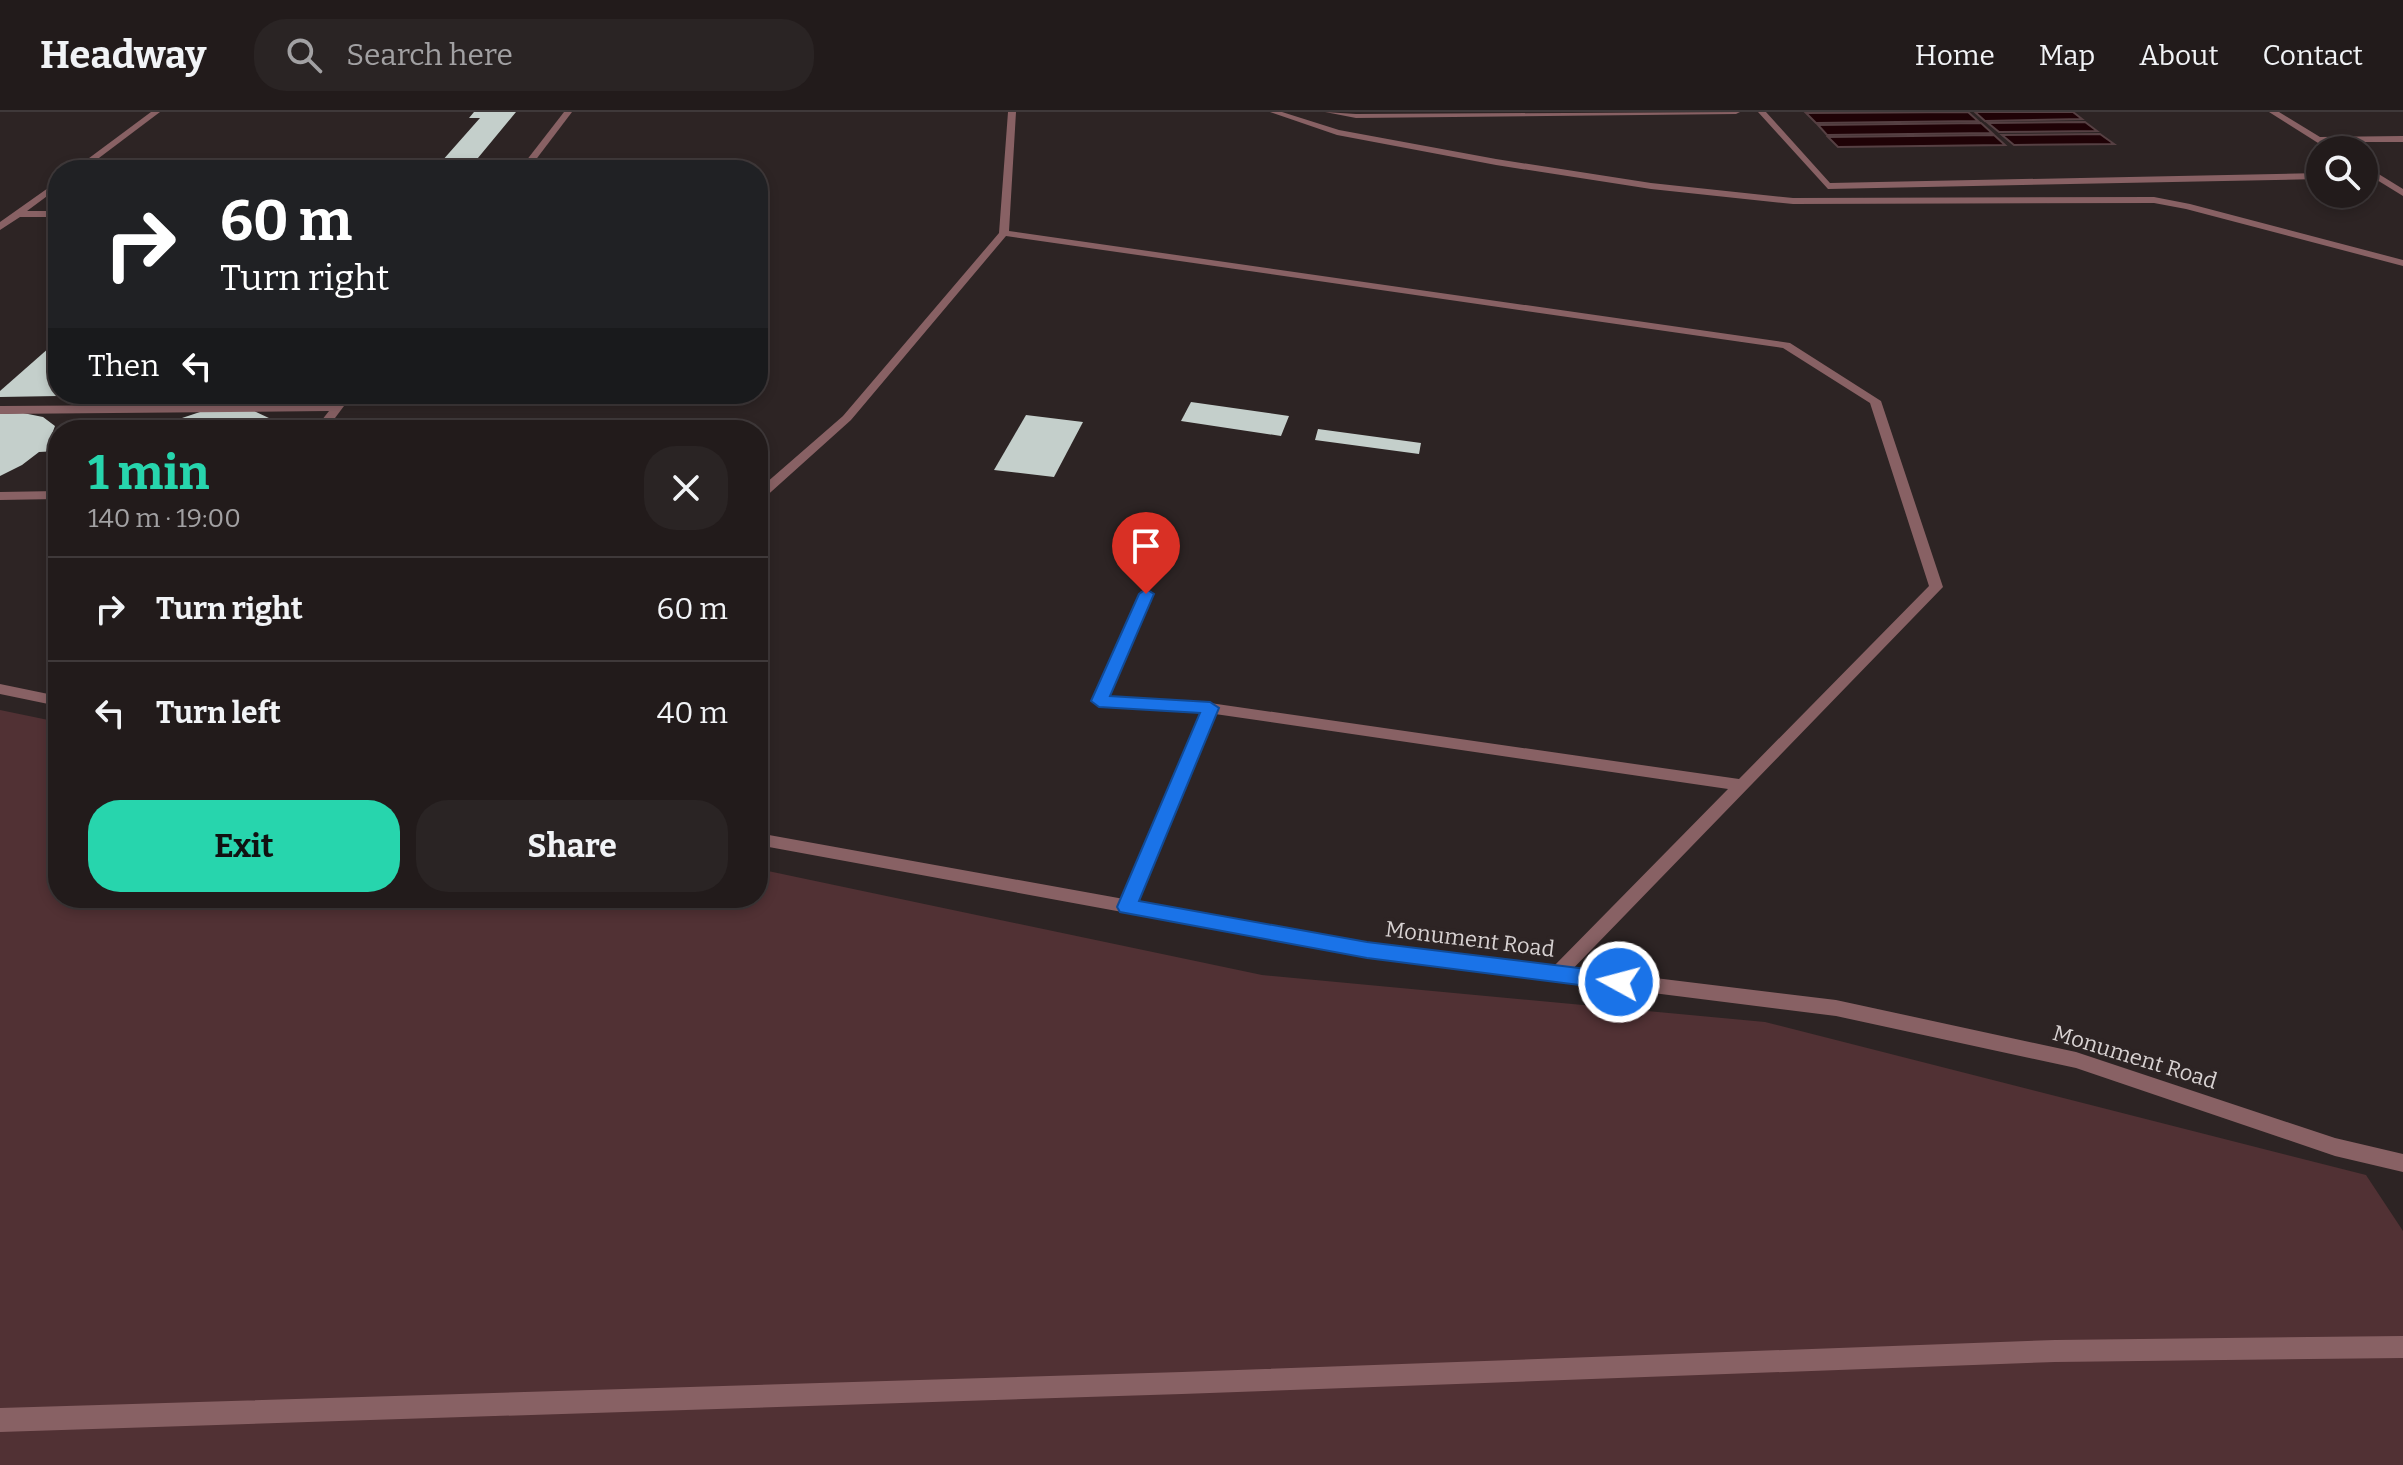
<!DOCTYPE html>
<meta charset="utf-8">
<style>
:root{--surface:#221b1b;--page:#2a2424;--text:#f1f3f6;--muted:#a2a1a3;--line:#3f393a;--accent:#27d5ad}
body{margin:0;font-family:Bitter,serif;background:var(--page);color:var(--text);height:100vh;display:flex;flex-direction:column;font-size:30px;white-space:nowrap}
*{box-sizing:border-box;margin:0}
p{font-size:26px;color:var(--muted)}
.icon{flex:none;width:44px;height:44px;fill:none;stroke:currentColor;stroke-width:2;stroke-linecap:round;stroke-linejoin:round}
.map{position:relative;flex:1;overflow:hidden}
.drawer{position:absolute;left:48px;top:308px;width:720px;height:488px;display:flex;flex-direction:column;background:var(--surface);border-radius:32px;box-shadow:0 4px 12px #0003,0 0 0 2px var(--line)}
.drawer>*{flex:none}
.top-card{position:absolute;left:48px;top:48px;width:720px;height:244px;border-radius:32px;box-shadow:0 4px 12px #0003,0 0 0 2px var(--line);background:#202124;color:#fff;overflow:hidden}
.buttons{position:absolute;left:2306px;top:24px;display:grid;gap:16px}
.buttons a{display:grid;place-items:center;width:72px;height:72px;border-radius:50%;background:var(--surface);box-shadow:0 4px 12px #0003,0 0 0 2px var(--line);font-size:40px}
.pin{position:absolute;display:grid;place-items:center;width:68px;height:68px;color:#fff;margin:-82px -34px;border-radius:50% 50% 50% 0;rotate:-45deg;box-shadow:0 0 8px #0007}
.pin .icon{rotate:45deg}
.me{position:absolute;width:88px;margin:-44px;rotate:277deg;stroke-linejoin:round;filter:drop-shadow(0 0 6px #0008)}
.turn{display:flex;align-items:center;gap:28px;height:168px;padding:0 40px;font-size:36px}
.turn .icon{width:104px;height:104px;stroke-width:2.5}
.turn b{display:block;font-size:56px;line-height:68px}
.then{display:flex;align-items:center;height:76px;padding:0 40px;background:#0003;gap:16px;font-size:30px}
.round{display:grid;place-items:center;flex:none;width:84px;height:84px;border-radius:32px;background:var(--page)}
.headline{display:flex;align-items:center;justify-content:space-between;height:136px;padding:0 40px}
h1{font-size:48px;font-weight:700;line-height:60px;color:var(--accent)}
.action{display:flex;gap:16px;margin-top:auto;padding:16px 40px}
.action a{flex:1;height:92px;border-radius:32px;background:var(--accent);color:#111;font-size:32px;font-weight:700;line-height:92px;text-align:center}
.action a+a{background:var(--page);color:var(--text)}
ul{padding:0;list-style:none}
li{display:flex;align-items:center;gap:24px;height:104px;padding:0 40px;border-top:2px solid var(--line)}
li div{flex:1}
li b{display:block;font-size:30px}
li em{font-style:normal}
header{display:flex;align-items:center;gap:48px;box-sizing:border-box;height:112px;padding:0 40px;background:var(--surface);border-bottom:2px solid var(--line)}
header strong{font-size:38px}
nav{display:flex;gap:44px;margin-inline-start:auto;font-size:28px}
.search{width:560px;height:72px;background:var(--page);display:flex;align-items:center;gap:20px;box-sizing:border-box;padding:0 28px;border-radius:32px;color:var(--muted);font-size:30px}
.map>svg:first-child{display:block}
.green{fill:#513134}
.water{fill:#1f0206;stroke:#564043;stroke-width:2}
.building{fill:#c4cfcb}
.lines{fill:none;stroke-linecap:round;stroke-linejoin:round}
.service{fill:#886164;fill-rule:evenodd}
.minor{fill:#886164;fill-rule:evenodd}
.route{fill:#1a73e8;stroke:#114b97;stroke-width:2}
.labels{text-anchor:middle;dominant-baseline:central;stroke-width:8;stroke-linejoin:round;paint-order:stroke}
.street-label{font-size:22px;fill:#d8d2d2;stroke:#2d2424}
</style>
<header>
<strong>Headway</strong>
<div class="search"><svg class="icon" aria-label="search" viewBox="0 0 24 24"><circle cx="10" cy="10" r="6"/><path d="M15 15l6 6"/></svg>Search here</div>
<nav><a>Home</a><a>Map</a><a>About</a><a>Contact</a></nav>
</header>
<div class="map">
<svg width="2403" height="1353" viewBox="0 0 2403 1353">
<rect width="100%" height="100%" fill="#2d2424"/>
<path class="green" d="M 0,598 L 58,610 L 58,786 L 758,786 L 758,757 L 1262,863 L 1765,910 L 2366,1063 L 2403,1119 L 2403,1353 L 0,1353 Z"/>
<g class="water">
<path d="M 1968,0 L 1978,9 L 1816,11 L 1806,1 Z"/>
<path d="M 1975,0 L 2073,0 L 2082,7 L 1985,9 Z"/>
<path d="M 2085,10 L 2097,19 L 1999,20 L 1988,11 Z"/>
<path d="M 1981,11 L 1992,21 L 1827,23 L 1818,13 Z"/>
<path d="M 2100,22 L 2114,32 L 2014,33 L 2002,23 Z"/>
<path d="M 1994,23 L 2005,33 L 1838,35 L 1828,25 Z"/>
</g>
<g class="building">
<path d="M 474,0 L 516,0 L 468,58 L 434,58 L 480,6 L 469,6 Z"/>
<path d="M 58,228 L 58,284 L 0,285 L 0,279 Z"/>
<path d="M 1191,290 L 1289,304 L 1281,324 L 1181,309 Z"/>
<path d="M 250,297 L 271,307 L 274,318 L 146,318 L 203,299 Z"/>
<path d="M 23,301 L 43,305 L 55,314 L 47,335 L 58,335 L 58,339 L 39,340 L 22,353 L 0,364 L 0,302 Z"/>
<path d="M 1026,303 L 1083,310 L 1054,365 L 994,358 Z"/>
<path d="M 1318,317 L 1421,331 L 1419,342 L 1315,328 Z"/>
</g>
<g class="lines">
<g class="service">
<path d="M 151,0 L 160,0 L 83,58 L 73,58 Z"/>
<path d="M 564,0 L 572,0 L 528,58 L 519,58 Z"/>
<path d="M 1008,0 L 1016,0 L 1009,119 L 1790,231 L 1881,289 L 1943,475 L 1563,867 L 1557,870 L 1551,867 L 1548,862 L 1551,857 L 1728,677 L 1215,602 L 1136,795 L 1133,800 L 1127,802 L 1121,800 L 1118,795 L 1201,601 L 1099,594 L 1092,589 L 1141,479 L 1151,479 L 1153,482 L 1108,584 L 1210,591 L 1739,667 L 1929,474 L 1870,291 L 1783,236 L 1006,124 L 851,308 L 762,388 L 758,389 L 758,378 L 843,304 L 999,121 Z"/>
<path d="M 1270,0 L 1282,0 L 1339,18 L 1496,47 L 1651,71 L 1793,86 L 2154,85 L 2190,92 L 2403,148 L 2403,154 L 2186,97 L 2154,91 L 1793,92 L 1651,77 L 1496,53 L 1337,23 Z"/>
<path d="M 1325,0 L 1356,2 L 1740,0 L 1736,2 L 1356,6 Z"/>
<path d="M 1758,0 L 1766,0 L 1830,71 L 2320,61 L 2320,67 L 1828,77 Z"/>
<path d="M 2269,0 L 2279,0 L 2320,25 L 2403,24 L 2403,30 L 2328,30 L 2330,33 L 2326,36 Z"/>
<path d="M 2364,53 L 2403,77 L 2403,84 L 2364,60 Z"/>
<path d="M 58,69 L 58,76 L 27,99 L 58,99 L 58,105 L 20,105 L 0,118 L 0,110 Z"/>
<path d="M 341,282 L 353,282 L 326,318 L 314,318 L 329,299 L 0,302 L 0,294 L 334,292 Z"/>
<path d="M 58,379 L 58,387 L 0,388 L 0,380 Z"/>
<path d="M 2403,1224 L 2403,1246 L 2055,1250 L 1182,1282 L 0,1320 L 0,1296 L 1182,1260 L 2055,1228 Z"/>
</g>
<g class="minor">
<path d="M 0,572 L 58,584 L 58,594 L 0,582 Z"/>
<path d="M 758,721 L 1367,831 L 1836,888 L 2076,940 L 2335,1026 L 2403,1042 L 2403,1060 L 2335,1044 L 2076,956 L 1836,904 L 1367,845 L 758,733 Z"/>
</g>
</g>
<path class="route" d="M 1146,477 L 1154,482 L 1110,584 L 1210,590 L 1219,596 L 1139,789 L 1367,830 L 1619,861 L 1627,864 L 1630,870 L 1627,876 L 1619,878 L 1367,846 L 1120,800 L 1117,795 L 1200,601 L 1099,595 L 1091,589 L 1139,482 Z"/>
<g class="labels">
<g class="street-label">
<text transform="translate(1470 827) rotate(7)">Monument Road</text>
<text transform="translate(2135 945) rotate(17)">Monument Road</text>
</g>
</g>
</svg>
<div class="buttons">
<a><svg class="icon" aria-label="search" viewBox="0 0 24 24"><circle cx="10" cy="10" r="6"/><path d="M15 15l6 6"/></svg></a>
</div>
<div class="pin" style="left:1146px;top:482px;background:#d93025"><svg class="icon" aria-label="arrive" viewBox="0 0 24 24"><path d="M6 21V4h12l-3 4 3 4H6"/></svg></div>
<svg class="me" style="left:1619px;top:870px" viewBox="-20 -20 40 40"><circle r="17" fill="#1a73e8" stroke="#fff" stroke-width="3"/><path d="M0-11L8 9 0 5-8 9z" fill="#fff"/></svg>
<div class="top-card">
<div class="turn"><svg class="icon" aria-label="right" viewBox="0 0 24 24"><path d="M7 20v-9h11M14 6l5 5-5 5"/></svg><div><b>60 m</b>Turn right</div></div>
<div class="then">Then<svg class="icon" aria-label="left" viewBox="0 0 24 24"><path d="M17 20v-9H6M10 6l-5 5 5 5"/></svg></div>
</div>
<section class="drawer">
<div class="headline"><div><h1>1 min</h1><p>140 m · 19:00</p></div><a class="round"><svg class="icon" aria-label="close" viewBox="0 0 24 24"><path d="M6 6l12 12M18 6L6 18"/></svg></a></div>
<ul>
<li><svg class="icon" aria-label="right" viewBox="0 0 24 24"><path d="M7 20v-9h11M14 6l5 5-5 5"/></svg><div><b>Turn right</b></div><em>60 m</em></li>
<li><svg class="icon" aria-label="left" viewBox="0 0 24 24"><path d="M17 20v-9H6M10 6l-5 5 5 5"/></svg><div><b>Turn left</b></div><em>40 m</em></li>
</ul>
<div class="action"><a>Exit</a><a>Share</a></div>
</section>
</div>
